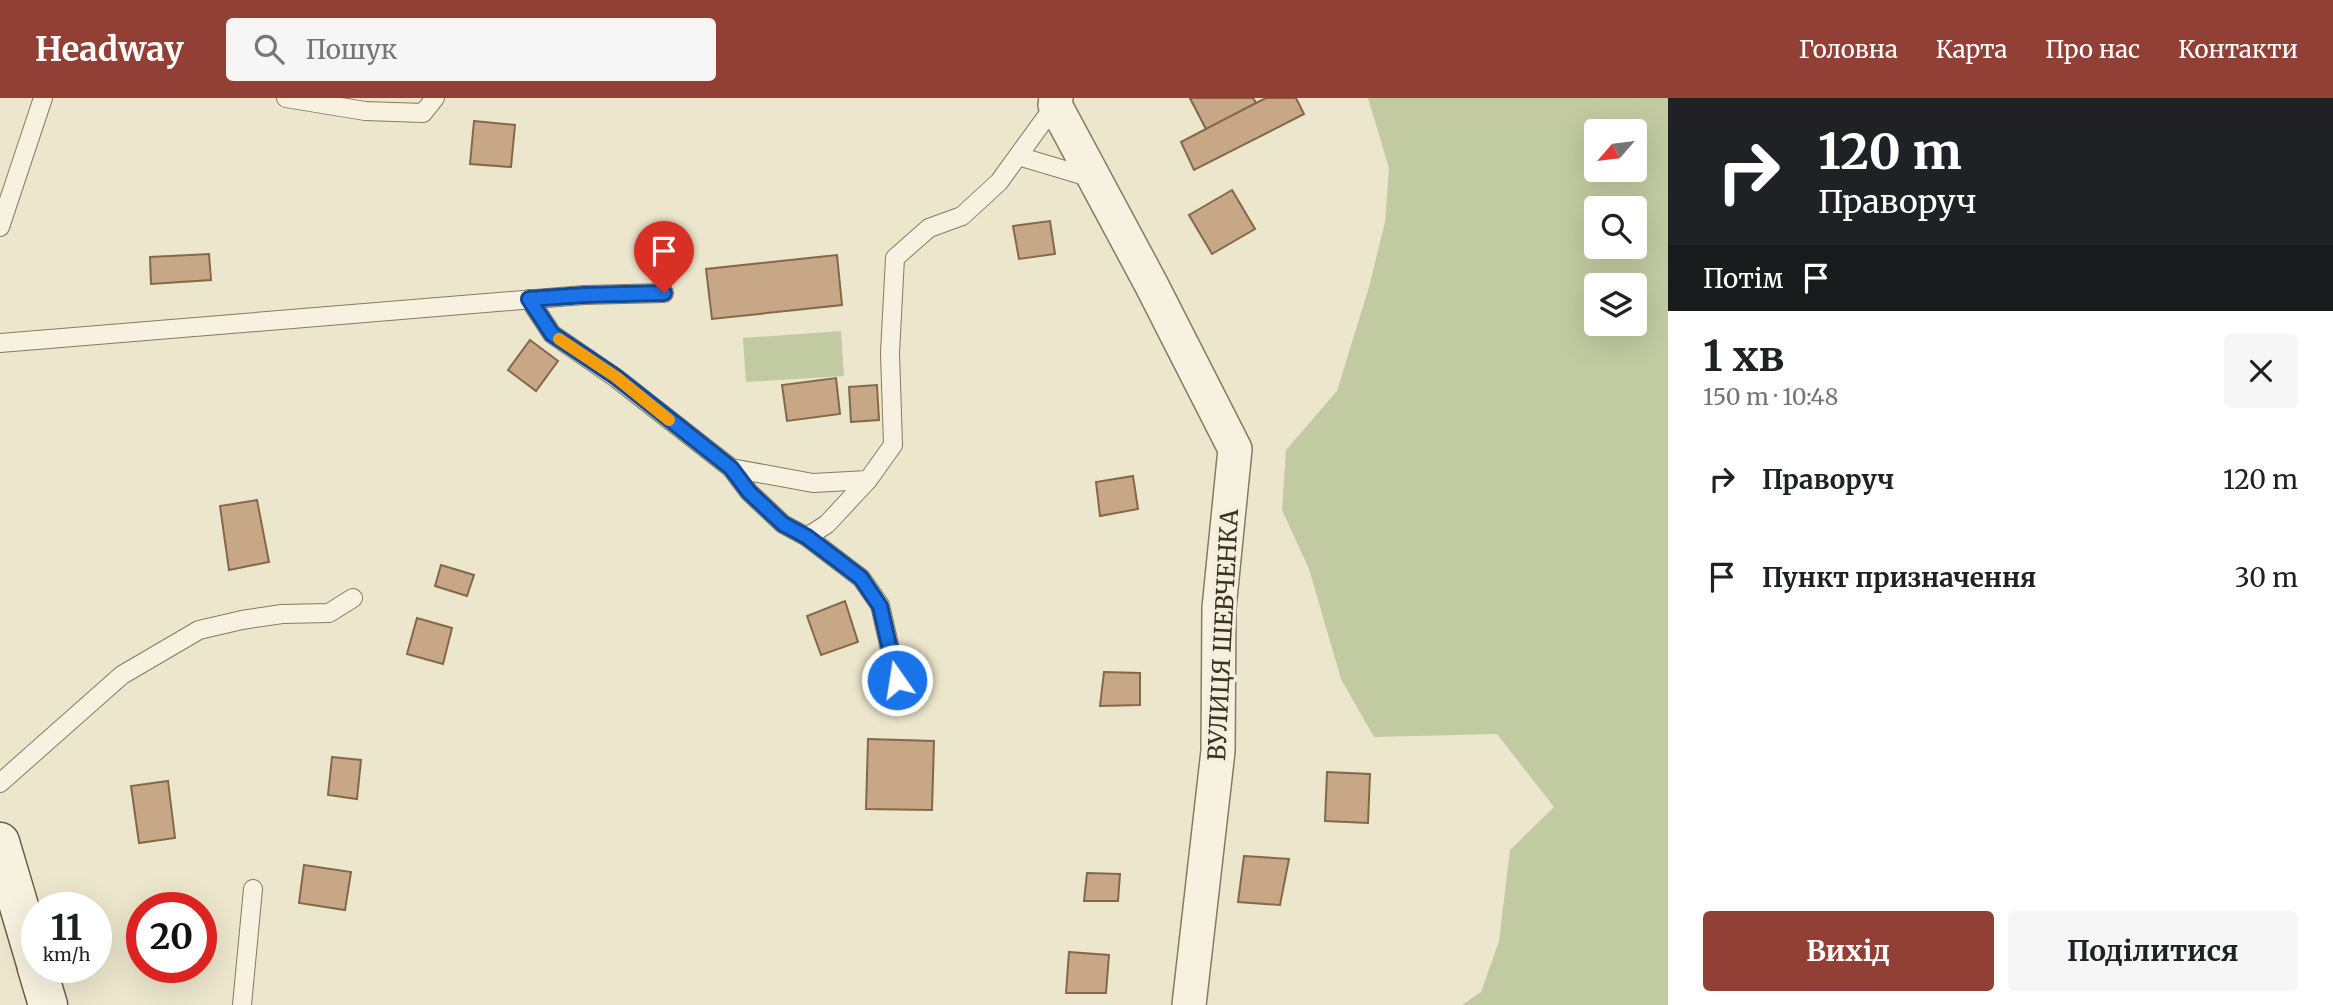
<!DOCTYPE html>
<html lang="uk">
<meta charset="utf-8">
<style>
:root{--surface:#fff;--page:#f6f6f6;--text:#202124;--muted:#757577;--accent:#923f36}
body{margin:0;font-family:Merriweather,serif;background:var(--page);color:var(--text);height:100vh;display:flex;flex-direction:column;font-size:26px;white-space:nowrap}
*{box-sizing:border-box;margin:0}
p{font-size:23px;color:var(--muted)}
.icon{flex:none;width:38px;height:38px;fill:none;stroke:currentColor;stroke-width:2;stroke-linecap:round;stroke-linejoin:round}
.map{position:relative;flex:1;overflow:hidden}
.sheet{display:flex;flex-direction:column;background:var(--surface);width:665px}
.sheet>*{flex:none}
.top-card{background:#202124;color:#fff;overflow:hidden}
.needle{width:46px;rotate:242deg}
.buttons{position:absolute;left:1584px;top:21px;display:grid;gap:14px}
.buttons a{display:grid;place-items:center;width:63px;height:63px;border-radius:7px;background:var(--surface);box-shadow:0 7px 28px #0002;font-size:35px}
.speed{position:absolute;left:21px;top:794px;display:flex;gap:14px;font-size:35px;font-weight:700;text-align:center}
.speed>*{display:grid;place-content:center;width:91px;height:91px;border-radius:50%;background:var(--surface);box-shadow:0 7px 28px #0002;line-height:1}
.speed small{font-size:18px;font-weight:400}
.speed .limit{border:10px solid #d22;background:#fff;color:#111}
.pin{position:absolute;display:grid;place-items:center;width:60px;height:60px;color:#fff;margin:-72px -30px;border-radius:50% 50% 50% 0;rotate:-45deg;box-shadow:0 0 7px #0007}
.pin .icon{rotate:45deg}
.me{position:absolute;width:77px;margin:-38px;rotate:347deg;stroke-linejoin:round;filter:drop-shadow(0 0 5px #0008)}
.turn{display:flex;align-items:center;gap:24px;height:147px;padding:0 35px;font-size:32px}
.turn .icon{width:91px;height:91px;stroke-width:2.5}
.turn b{display:block;font-size:49px;line-height:60px}
.then{display:flex;align-items:center;height:66px;padding:0 35px;background:#0003;gap:14px;font-size:26px}
.round{display:grid;place-items:center;flex:none;width:74px;height:74px;border-radius:7px;background:var(--page)}
.headline{display:flex;align-items:center;justify-content:space-between;height:119px;padding:0 35px}
h1{font-size:42px;font-weight:700;line-height:52px}
.cta{display:flex;gap:14px;margin-top:auto;padding:14px 35px}
.cta a{flex:1;height:80px;border-radius:7px;background:var(--accent);color:#fff;font-size:28px;font-weight:700;line-height:80px;text-align:center}
.cta a+a{background:var(--page);color:var(--text)}
ul{padding:0;list-style:none}
li{display:flex;align-items:center;gap:21px;height:98px;padding:0 35px}
li div{flex:1}
li b{display:block;font-size:26px}
li em{font-style:normal}
header{display:flex;align-items:center;gap:42px;box-sizing:border-box;height:98px;padding:0 35px;background:var(--accent);color:#fff}
header strong{font-size:33px}
nav{display:flex;gap:38px;margin-inline-start:auto;font-size:24px}
.search{width:490px;height:63px;background:var(--page);display:flex;align-items:center;gap:18px;box-sizing:border-box;padding:0 24px;border-radius:7px;color:var(--muted);font-size:26px}
main{display:flex;flex:1;min-height:0}
.map>svg:first-child{display:block}
.green{fill:#c1caa0;fill-rule:evenodd}
.building{fill:#c7a785;stroke:#856749;stroke-width:2}
.lines{fill:none;stroke-linecap:round;stroke-linejoin:round}
.lane-casing{stroke:#887a61;stroke-width:20}
.street-casing{stroke:#887a61;stroke-width:36}
.secondary-casing{stroke:#6a5b44;stroke-width:41}
.lane{stroke:#f7f2df;stroke-width:18}
.street{stroke:#f7f2df;stroke-width:33}
.secondary{stroke:#f7f2df;stroke-width:38}
.route-casing{stroke:#114b97;stroke-width:18}
.route{stroke:#1a73e8;stroke-width:12}
.slow{stroke:#f59e0b;stroke-width:12}
.labels{text-anchor:middle;dominant-baseline:central;stroke-width:7;stroke-linejoin:round;paint-order:stroke}
.street-label{font-size:24px;fill:#3a3023;stroke:#f4efdb}
</style>
<header>
<strong>Headway</strong>
<div class="search"><svg class="icon" aria-label="search" viewBox="0 0 24 24"><circle cx="10" cy="10" r="6"/><path d="M15 15l6 6"/></svg>Пошук</div>
<nav><a>Головна</a><a>Карта</a><a>Про нас</a><a>Контакти</a></nav>
</header>
<main>
<div class="map">
<svg width="1668" height="907" viewBox="0 0 1668 907">
<rect width="100%" height="100%" fill="#ece6cc"/>
<g class="green">
<path d="M 1368,0 L 1668,0 L 1668,907 L 1462,907 L 1481,894 L 1499,843 L 1510,752 L 1554,709 L 1497,636 L 1374,639 L 1341,581 L 1309,471 L 1282,412 L 1286,352 L 1337,293 L 1369,189 L 1385,124 L 1389,70 ZM 1596,33 L 1634,33 L 1634,72 L 1596,72 ZM 1596,110 L 1634,110 L 1634,149 L 1596,149 ZM 1634,187 L 1634,226 L 1596,226 L 1596,187 Z"/>
<path d="M 841,233 L 844,278 L 746,284 L 743,240 Z"/>
</g>
<g class="building">
<path d="M 1190,0 L 1253,0 L 1256,5 L 1266,0 L 1296,0 L 1304,16 L 1194,72 L 1181,44 L 1206,31 Z"/>
<path d="M 1190,0 L 1253,0 L 1256,5 L 1206,31 Z"/>
<path d="M 474,23 L 515,27 L 511,69 L 470,66 Z"/>
<path d="M 1232,92 L 1255,131 L 1212,156 L 1189,117 Z"/>
<path d="M 1050,123 L 1055,156 L 1019,161 L 1013,128 Z"/>
<path d="M 209,156 L 211,182 L 151,186 L 150,159 Z"/>
<path d="M 837,157 L 842,207 L 712,221 L 706,171 Z"/>
<path d="M 530,242 L 558,263 L 536,293 L 508,272 Z"/>
<path d="M 836,280 L 840,316 L 787,323 L 782,287 Z"/>
<path d="M 877,287 L 879,322 L 851,324 L 849,289 Z"/>
<path d="M 1133,378 L 1138,411 L 1100,418 L 1096,384 Z"/>
<path d="M 257,402 L 269,464 L 229,472 L 220,408 Z"/>
<path d="M 441,467 L 474,477 L 467,498 L 435,488 Z"/>
<path d="M 845,503 L 858,544 L 821,557 L 807,518 Z"/>
<path d="M 417,520 L 452,530 L 443,566 L 407,556 Z"/>
<path d="M 1104,574 L 1140,575 L 1140,607 L 1100,608 Z"/>
<path d="M 868,641 L 934,643 L 932,712 L 866,711 Z"/>
<path d="M 332,659 L 361,662 L 357,701 L 328,697 Z"/>
<path d="M 1327,674 L 1370,676 L 1368,725 L 1325,723 Z"/>
<path d="M 168,683 L 175,740 L 139,745 L 131,688 Z"/>
<path d="M 1244,758 L 1289,761 L 1280,807 L 1238,804 Z"/>
<path d="M 304,767 L 351,774 L 345,812 L 299,805 Z"/>
<path d="M 1087,775 L 1120,776 L 1118,803 L 1084,803 Z"/>
<path d="M 1069,854 L 1109,857 L 1106,895 L 1066,895 Z"/>
</g>
<g class="lines">
<defs>
<g id="lane">
<path d="M 286,0 L 365,13 L 423,15 L 435,0"/>
<path d="M 1018,58 L 1095,81"/>
<path d="M 0,129 L 43,0"/>
<path d="M 529,201 L 552,236 L 616,280 L 731,370 L 813,385 L 868,382 L 893,347 L 890,255 L 895,160 L 929,130 L 962,118 L 999,84 L 1055,7"/>
<path d="M 0,245 L 584,197 L 664,195"/>
<path d="M 731,370 L 749,394 L 783,426 L 807,439 L 861,480 L 880,507 L 897,582"/>
<path d="M 807,439 L 827,426 L 868,382"/>
<path d="M 0,685 L 122,577 L 199,532 L 242,522 L 282,516 L 329,515 L 353,500"/>
<path d="M 242,907 L 253,791"/>
</g>
<path id="street" d="M 1056,0 L 1055,7 L 1151,186 L 1235,351 L 1219,510 L 1218,653 L 1189,907"/>
<g id="secondary">
<path d="M 0,744 L 37,869"/>
<path d="M 37,870 L 48,907"/>
</g>
</defs>
<use href="#lane" class="lane-casing"/>
<use href="#street" class="street-casing"/>
<use href="#secondary" class="secondary-casing"/>
<use href="#lane" class="lane"/>
<use href="#street" class="street"/>
<use href="#secondary" class="secondary"/>
</g>
<g class="lines">
<defs>
<path id="route" d="M 664,195 L 584,197 L 529,201 L 552,236 L 616,279 L 731,370 L 749,394 L 783,426 L 807,439 L 861,480 L 880,508 L 897,582"/>
</defs>
<use href="#route" class="route-casing"/>
<use href="#route" class="route"/>
<path class="slow" d="M 559,241 L 616,279 L 669,322"/>
</g>
<g class="labels">
<g class="street-label">
<text transform="translate(1223 537) rotate(-87)">ВУЛИЦЯ ШЕВЧЕНКА</text>
</g>
</g>
</svg>
<div class="buttons">
<a><svg class="needle" viewBox="-14 -14 28 28"><path d="M0-13l5 13h-10z" fill="#e53935"/><path d="M0 13l5-13h-10z" fill="#757577"/></svg></a>
<a><svg class="icon" aria-label="search" viewBox="0 0 24 24"><circle cx="10" cy="10" r="6"/><path d="M15 15l6 6"/></svg></a>
<a><svg class="icon" aria-label="layers" viewBox="0 0 24 24"><path d="M12 4l9 5-9 5-9-5zM3 14l9 5 9-5"/></svg></a>
</div>
<div class="speed"><div>11<small>km/h</small></div><div class="limit">20</div></div>
<div class="pin" style="left:664px;top:195px;background:#d93025"><svg class="icon" aria-label="arrive" viewBox="0 0 24 24"><path d="M6 21V4h12l-3 4 3 4H6"/></svg></div>
<svg class="me" style="left:897px;top:582px" viewBox="-20 -20 40 40"><circle r="17" fill="#1a73e8" stroke="#fff" stroke-width="3"/><path d="M0-11L8 9 0 5-8 9z" fill="#fff"/></svg>
</div>
<section class="sheet">
<div class="top-card">
<div class="turn"><svg class="icon" aria-label="right" viewBox="0 0 24 24"><path d="M7 20v-9h11M14 6l5 5-5 5"/></svg><div><b>120 m</b>Праворуч</div></div>
<div class="then">Потім<svg class="icon" aria-label="arrive" viewBox="0 0 24 24"><path d="M6 21V4h12l-3 4 3 4H6"/></svg></div>
</div>
<div class="headline"><div><h1>1 хв</h1><p>150 m · 10:48</p></div><a class="round"><svg class="icon" aria-label="close" viewBox="0 0 24 24"><path d="M6 6l12 12M18 6L6 18"/></svg></a></div>
<ul>
<li><svg class="icon" aria-label="right" viewBox="0 0 24 24"><path d="M7 20v-9h11M14 6l5 5-5 5"/></svg><div><b>Праворуч</b></div><em>120 m</em></li>
<li><svg class="icon" aria-label="arrive" viewBox="0 0 24 24"><path d="M6 21V4h12l-3 4 3 4H6"/></svg><div><b>Пункт призначення</b></div><em>30 m</em></li>
</ul>
<div class="cta"><a>Вихід</a><a>Поділитися</a></div>
</section>
</main>
